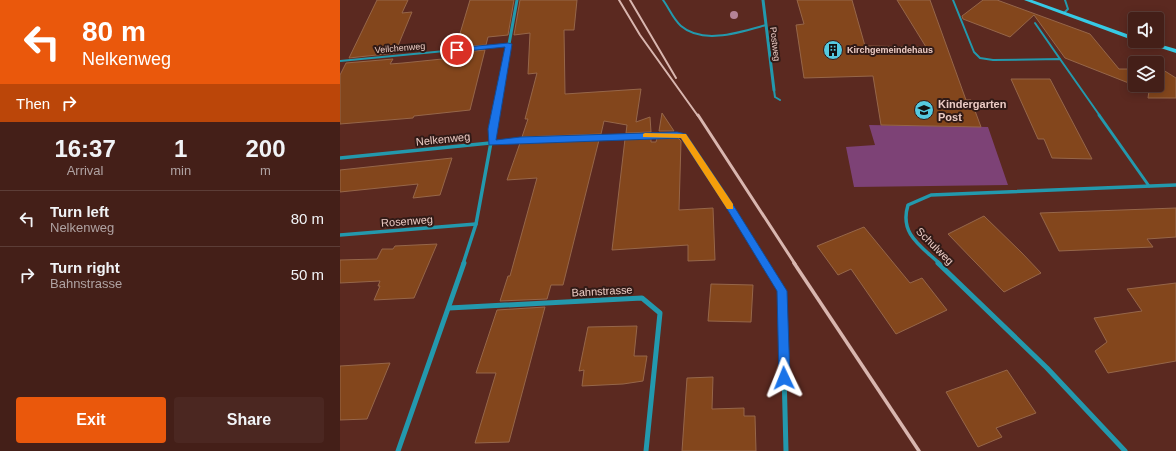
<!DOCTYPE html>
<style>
:root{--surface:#441f18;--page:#4b2721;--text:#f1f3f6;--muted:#afa2a2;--line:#5c3d37;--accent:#ea580c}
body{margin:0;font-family:Helvetica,sans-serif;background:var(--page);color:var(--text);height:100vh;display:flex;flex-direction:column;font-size:15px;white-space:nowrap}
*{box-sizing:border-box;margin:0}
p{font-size:13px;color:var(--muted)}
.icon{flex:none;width:22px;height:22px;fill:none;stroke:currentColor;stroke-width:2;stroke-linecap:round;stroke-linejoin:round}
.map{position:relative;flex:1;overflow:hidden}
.details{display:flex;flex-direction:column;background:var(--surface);width:340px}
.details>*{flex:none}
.top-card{background:#ea580c;color:#fff;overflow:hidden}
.controls{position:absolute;left:788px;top:12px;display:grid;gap:8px}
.controls a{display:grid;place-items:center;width:36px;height:36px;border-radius:4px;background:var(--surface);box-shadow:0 2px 10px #0003,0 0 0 1px var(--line);font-size:20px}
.pin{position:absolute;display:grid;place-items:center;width:34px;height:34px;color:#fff;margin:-17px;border:2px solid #fff;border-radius:50%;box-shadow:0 1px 4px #0007}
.me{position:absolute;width:44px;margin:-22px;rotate:358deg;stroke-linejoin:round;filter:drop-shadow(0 0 3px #0008)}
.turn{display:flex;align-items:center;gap:14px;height:84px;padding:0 16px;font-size:18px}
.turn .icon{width:52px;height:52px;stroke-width:2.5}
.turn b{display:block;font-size:28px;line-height:34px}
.then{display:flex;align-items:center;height:38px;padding:0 16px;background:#0003;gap:8px;font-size:15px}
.eta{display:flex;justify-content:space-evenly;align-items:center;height:68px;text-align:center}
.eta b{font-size:24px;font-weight:700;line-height:28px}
.cta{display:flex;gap:8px;margin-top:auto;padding:8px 16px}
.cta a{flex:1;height:46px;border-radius:4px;background:var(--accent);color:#fff;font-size:16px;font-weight:700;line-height:46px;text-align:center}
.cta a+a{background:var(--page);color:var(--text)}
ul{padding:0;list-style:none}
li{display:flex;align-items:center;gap:12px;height:56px;padding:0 16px;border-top:1px solid var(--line)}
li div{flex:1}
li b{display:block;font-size:15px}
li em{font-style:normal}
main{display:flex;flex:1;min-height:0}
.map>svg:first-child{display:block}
.green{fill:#7d4276}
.building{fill:#83461c;stroke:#966649}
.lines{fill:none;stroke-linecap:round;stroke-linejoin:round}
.lane-far1{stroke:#2399ad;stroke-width:2}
.lane{stroke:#2399ad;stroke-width:3}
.street-far2{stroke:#2399ad;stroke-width:3}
.street-far1{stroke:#2399ad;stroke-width:3.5}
.street{stroke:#2399ad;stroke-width:5}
.secondary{fill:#37cae4;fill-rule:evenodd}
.rail-far2{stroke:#d9b6af;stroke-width:2}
.rail-far1{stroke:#d9b6af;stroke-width:3}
.rail{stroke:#d9b6af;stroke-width:3.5}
.tree{fill:#b58396}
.route{fill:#1a73e8;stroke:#114b97}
.slow{fill:#f59e0b}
.labels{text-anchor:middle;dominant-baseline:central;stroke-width:4;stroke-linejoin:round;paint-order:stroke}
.far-street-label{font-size:9px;fill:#ebcbc4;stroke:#311a16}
.far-poi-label{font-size:9px;font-weight:bold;fill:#ebcbc4;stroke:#311a16;text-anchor:start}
.poi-label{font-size:11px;font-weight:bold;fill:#ebcbc4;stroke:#311a16;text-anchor:start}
.street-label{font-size:11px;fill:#ebcbc4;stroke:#311a16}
</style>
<main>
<section class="details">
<div class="top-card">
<div class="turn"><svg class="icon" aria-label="left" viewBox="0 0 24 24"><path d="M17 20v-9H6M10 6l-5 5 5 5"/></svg><div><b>80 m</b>Nelkenweg</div></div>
<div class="then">Then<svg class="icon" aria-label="right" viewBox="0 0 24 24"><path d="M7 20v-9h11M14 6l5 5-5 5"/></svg></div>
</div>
<div class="eta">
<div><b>16:37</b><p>Arrival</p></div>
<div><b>1</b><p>min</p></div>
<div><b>200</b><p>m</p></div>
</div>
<ul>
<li><svg class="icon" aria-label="left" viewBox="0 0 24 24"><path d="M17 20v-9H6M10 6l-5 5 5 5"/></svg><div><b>Turn left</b><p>Nelkenweg</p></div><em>80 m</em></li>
<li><svg class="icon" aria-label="right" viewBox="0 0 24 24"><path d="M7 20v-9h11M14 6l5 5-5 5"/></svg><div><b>Turn right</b><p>Bahnstrasse</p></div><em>50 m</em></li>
</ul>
<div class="cta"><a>Exit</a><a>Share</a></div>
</section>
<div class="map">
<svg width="836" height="451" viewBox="0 0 836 451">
<rect width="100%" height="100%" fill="#5b2920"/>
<path class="green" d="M 529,125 L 648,127 L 668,185 L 514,187 L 506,147 L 535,145 Z"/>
<g class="building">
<path d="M 37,0 L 68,0 L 62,13 L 72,12 L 55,53 L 9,58 Z"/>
<path d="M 130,0 L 174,0 L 168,35 L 148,37 L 146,45 L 116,47 Z"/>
<path d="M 180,0 L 237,0 L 234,30 L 224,30 L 225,94 L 301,89 L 296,122 L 310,117 L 311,132 L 286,133 L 287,125 L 264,121 L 261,134 L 182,137 L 188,119 L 185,119 L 197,73 L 188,74 L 190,33 L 174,35 Z"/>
<path d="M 457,0 L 512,0 L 525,46 L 586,47 L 557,0 L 590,0 L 626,100 L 631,100 L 641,127 L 541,125 L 533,76 L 464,78 L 456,25 L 464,24 Z"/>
<path d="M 643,0 L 657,0 L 750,34 L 779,69 L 795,69 L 795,85 L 817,85 L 817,68 L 820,68 L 836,78 L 836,98 L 808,98 L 809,91 L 725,58 L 694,15 L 670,37 L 623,19 L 622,16 Z"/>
<path d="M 145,50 L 130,110 L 74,116 L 73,118 L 0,124 L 0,75 L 6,63 L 53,59 L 50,64 L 63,63 L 112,58 L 114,53 Z"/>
<path d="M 671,79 L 710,79 L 752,159 L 712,158 L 704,139 L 698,139 Z"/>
<path d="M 322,113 L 334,131 L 319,131 Z"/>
<path d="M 337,137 L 341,141 L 339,210 L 373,208 L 375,260 L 348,261 L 348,245 L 272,250 L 285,139 L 311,138 L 311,142 L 316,142 L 317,138 Z"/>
<path d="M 259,140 L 223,285 L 211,285 L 207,299 L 160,301 L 168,276 L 170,276 L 197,178 L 167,180 L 180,143 Z"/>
<path d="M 112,158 L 100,195 L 73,198 L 78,184 L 0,192 L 0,170 Z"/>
<path d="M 836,208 L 836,237 L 807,239 L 813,247 L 719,251 L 700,213 Z"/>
<path d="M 644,216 L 682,253 L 701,273 L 664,292 L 608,234 Z"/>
<path d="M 524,227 L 570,283 L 582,278 L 607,310 L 556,334 L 511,269 L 498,275 L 477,246 Z"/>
<path d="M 97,244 L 74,298 L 34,300 L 40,286 L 38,286 L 40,281 L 0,283 L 0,260 L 37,259 L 42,249 L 53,249 L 55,246 Z"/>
<path d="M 836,283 L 836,361 L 768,373 L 755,351 L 767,342 L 754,318 L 802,311 L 787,289 Z"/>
<path d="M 371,284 L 413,285 L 411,322 L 368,321 Z"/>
<path d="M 205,307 L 169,442 L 135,443 L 156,373 L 136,373 L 157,310 Z"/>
<path d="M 297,326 L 294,356 L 307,356 L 303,381 L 283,384 L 242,386 L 244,370 L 239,371 L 248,327 Z"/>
<path d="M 50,363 L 27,419 L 0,420 L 0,366 Z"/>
<path d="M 667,370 L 696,413 L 656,428 L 662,437 L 638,447 L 606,392 Z"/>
<path d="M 373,377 L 372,409 L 404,408 L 404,416 L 415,416 L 416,451 L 342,451 L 347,378 Z"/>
</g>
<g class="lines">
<g class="lane-far1">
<path d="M 323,0 C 329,8 333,19 341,26 C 363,45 401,32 426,25"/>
<path d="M 613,0 L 634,52 L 640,58 L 653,60 L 720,59 L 760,116"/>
<path d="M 724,13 L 728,9 L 725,0"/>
<path d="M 695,23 L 720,59"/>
<path d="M 0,61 L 168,45"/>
<path d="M 434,90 L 435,97 L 440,100"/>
</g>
<path class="lane" d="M 759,115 L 809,186"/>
<g class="street-far2">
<path d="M 423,0 L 434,90"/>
<path d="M 156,116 L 177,0"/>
</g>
<g class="street-far1">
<path d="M 0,158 L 180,140 L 337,134 L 343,136 L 384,197 L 425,264"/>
<path d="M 0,235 L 136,224"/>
<path d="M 123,264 L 136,224 L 156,115"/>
<path d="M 600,264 C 581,246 559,234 568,205 L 591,195 L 836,185"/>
</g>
<g class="street">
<path d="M 424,263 L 442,291 L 446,451"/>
<path d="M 598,263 L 707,368 L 785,451"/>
<path d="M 109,308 L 302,298 L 320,313 L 306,451"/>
<path d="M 58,451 L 124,263"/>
</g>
<g class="secondary">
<path d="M 684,0 L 692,0 L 795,37 L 795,41 Z"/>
<path d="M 799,41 L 808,41 L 836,49 L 836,53 Z"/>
</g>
<g class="rail-far2">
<path d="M 279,0 L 300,35 L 358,116"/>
<path d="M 290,0 L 336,78"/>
</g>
<path class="rail-far1" d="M 358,115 L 455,264"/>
<path class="rail" d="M 454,263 L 579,451"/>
</g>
<circle class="tree" cx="394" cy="15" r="4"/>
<path class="route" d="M 168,43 L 172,44 L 156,140 L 180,137 L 337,132 L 346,134 L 387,195 L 447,291 L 450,378 L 448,382 L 444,384 L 440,382 L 439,378 L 437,291 L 381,199 L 341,138 L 149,145 L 148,129 L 165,47 L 117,52 L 114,50 L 117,48 Z"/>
<path class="slow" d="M 305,133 L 346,134 L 393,204 L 393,209 L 387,209 L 341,138 L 303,137 L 303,134 Z"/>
<defs>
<symbol id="building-disc" viewBox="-11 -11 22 22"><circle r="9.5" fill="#55cae0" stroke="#311a16"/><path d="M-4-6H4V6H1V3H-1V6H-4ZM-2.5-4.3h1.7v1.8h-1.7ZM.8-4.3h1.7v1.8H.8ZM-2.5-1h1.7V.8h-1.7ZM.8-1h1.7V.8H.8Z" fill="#111"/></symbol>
<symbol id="school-disc" viewBox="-11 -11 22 22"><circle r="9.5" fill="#55cae0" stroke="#311a16"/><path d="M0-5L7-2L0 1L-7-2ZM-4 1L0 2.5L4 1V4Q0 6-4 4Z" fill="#111"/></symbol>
</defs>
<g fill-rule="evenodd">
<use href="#building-disc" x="482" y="39" width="22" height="22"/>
<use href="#school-disc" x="573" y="99" width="22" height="22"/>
</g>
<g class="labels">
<g class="far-street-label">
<text transform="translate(435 44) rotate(83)">Postweg</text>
<text transform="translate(60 48) rotate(-5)">Veilchenweg</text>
</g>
<g class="far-poi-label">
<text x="507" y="50">Kirchgemeindehaus</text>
</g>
<g class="poi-label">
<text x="598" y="104">Kindergarten<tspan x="598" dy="13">Post</tspan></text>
</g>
<g class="street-label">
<text transform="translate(103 139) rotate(-6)">Nelkenweg</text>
<text transform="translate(67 221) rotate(-4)">Rosenweg</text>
<text transform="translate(595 246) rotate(45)">Schulweg</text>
<text transform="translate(262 291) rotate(-3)">Bahnstrasse</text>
</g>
</g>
</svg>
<div class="controls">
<a><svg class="icon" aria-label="sound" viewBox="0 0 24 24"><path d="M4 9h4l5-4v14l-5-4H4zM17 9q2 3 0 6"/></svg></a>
<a><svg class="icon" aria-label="layers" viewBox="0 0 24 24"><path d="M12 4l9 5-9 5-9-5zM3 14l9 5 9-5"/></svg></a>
</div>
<div class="pin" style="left:117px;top:50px;background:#d93025"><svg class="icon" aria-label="arrive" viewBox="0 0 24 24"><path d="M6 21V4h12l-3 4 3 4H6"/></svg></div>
<svg class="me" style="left:444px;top:378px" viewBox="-20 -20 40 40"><path d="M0-17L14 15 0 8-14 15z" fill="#1a73e8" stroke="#fff" stroke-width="4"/></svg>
</div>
</main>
